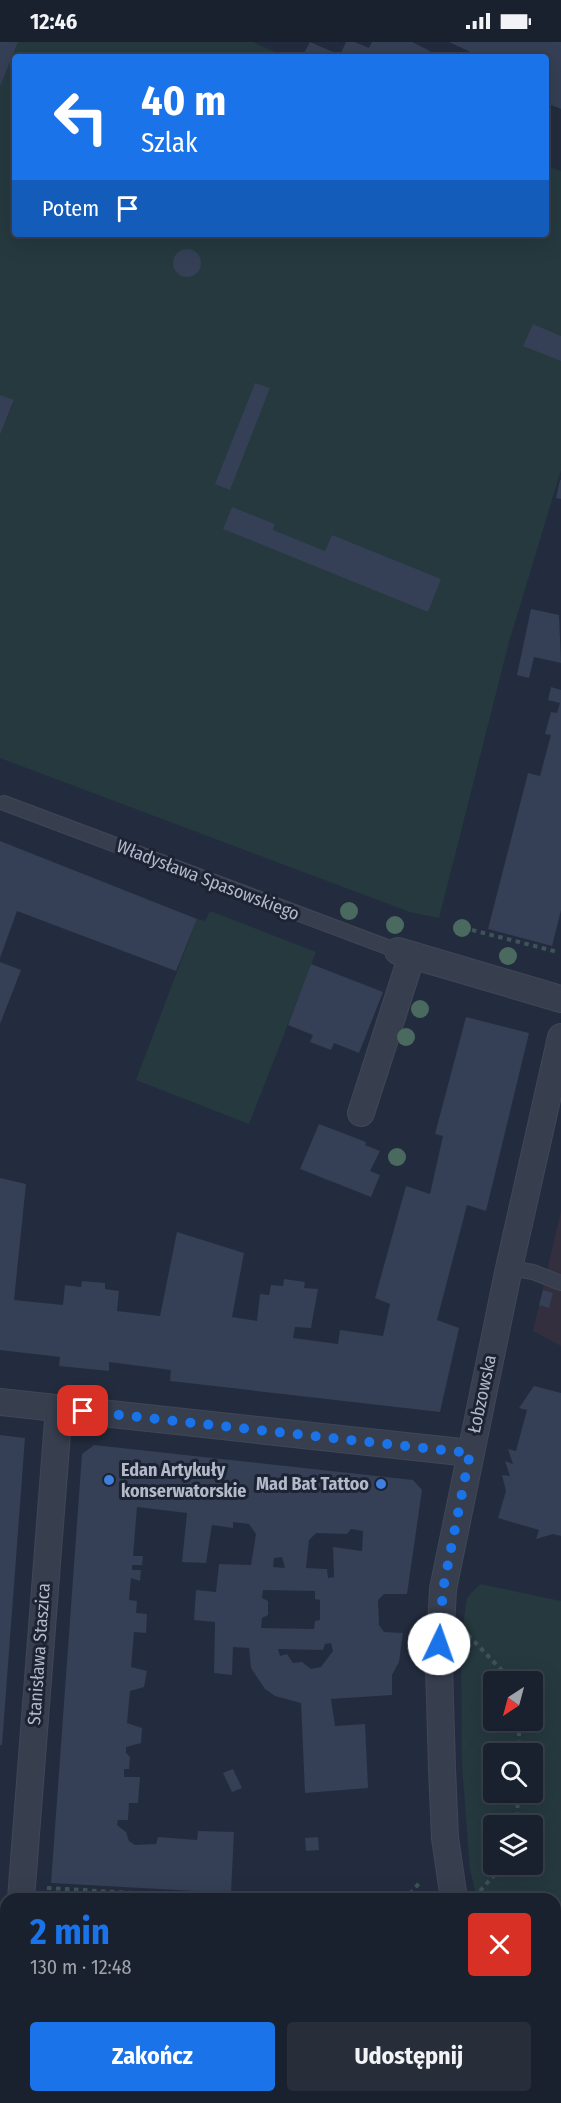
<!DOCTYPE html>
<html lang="pl">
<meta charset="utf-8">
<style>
:root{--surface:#1a212e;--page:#272e3a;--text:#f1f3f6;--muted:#9fa3aa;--line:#383e4a;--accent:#1a73e8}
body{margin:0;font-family:"Fira Sans Condensed",sans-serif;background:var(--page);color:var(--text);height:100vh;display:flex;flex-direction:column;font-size:22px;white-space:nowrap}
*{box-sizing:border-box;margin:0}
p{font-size:20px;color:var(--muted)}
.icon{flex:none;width:33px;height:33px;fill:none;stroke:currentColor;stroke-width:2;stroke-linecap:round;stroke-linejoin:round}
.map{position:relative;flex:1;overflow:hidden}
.sheet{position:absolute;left:0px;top:1851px;width:561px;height:210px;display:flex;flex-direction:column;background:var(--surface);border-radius:18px 18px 0 0;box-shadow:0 6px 24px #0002,0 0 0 2px var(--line)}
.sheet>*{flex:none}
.top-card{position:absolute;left:12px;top:12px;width:537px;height:183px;border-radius:6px;box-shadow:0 6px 24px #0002,0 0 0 2px var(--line);background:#1a73e8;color:#fff;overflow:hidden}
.needle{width:39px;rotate:216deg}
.buttons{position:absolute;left:483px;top:1629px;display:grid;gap:12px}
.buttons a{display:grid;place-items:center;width:60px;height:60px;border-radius:6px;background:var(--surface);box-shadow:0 6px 24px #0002,0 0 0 2px var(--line);font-size:30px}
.pin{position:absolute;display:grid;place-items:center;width:51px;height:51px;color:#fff;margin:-26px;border-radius:12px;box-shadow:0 3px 9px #0006}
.me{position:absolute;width:66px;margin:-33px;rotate:3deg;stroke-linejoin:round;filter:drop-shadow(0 0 4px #0008)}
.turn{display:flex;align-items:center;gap:21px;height:126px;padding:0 30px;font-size:27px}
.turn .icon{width:78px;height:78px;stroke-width:2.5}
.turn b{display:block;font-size:42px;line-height:51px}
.then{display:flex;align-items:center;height:57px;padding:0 30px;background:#0003;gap:12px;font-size:22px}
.round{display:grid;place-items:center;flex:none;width:63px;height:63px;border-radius:6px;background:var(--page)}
.head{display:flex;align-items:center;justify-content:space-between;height:102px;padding:0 30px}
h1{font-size:36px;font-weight:700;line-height:45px;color:var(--accent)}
.button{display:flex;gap:12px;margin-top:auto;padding:12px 30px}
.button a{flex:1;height:69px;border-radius:6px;background:var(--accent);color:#fff;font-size:24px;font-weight:700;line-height:69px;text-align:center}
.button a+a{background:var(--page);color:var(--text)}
.status{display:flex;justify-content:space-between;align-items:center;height:42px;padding:0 30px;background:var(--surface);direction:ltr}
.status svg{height:16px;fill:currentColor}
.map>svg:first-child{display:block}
.medical{fill:#332f3f}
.green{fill:#25393f;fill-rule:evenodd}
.building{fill:#353f55;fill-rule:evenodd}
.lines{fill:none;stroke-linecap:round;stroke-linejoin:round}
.service-casing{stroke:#404757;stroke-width:16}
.minor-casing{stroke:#404757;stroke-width:28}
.path{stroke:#3e5357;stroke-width:4;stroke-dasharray:4.5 4.5;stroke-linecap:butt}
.service{stroke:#373e4e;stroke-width:14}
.minor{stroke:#373e4e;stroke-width:26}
.tree{fill:#4a695f}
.route{stroke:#1a73e8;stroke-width:10;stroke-dasharray:0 18}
.shop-dot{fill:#3f7fe0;stroke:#1c2333;stroke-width:2}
.labels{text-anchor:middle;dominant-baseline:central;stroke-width:6;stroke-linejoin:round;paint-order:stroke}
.street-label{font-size:18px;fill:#b3b9c9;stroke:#1c2333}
.poi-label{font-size:18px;font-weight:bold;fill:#b3b9c9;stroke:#1c2333;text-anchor:start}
</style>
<div class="status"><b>12:46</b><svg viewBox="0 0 49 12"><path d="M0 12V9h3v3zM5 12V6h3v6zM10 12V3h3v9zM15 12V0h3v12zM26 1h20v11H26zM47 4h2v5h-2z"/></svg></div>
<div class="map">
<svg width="561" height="2061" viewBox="0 0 561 2061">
<rect width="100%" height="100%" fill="#232c3e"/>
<path class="medical" d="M 561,1169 L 561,1304 L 533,1289 Z"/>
<g class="green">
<path d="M 18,0 L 253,0 L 286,15 L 15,15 L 15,192 L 546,192 L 546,124 L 561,129 L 561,428 L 509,600 L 439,876 L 410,870 L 0,716 L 0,393 L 14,359 L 0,353 L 0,45 Z"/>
<path d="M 210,869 L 316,910 L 249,1082 L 136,1038 L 197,877 L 205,879 Z"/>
<path d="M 480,1542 L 561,1559 L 561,1878 L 555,1884 L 555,1857 L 477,1857 L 470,1827 L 462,1724 L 461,1596 L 467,1556 ZM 494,1640 L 532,1640 L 532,1678 L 494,1678 ZM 494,1712 L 532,1712 L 532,1750 L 494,1750 ZM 494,1784 L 532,1784 L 532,1822 L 494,1822 Z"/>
<path d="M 561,1926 L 561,1977 L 555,1977 L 555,1930 Z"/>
<path d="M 555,2014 L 561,2023 L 561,2061 L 538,2061 L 534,2055 L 555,2055 Z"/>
</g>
<g class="building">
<path d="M 0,0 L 18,0 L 0,45 Z"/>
<path d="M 310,0 L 340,13 L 346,0 L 355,0 L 369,6 L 372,0 L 412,0 L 430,9 L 428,15 L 302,15 Z"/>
<path d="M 449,0 L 561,0 L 561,67 L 546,61 L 546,15 L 481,15 Z"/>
<circle cx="187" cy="221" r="14"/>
<path d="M 533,282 L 561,294 L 561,319 L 523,304 Z"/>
<path d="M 255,341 L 270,346 L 230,448 L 215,442 Z"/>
<path d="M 0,353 L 14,358 L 0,393 Z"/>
<path d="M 560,438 L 561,438 L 561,457 L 556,456 Z"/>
<path d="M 232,465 L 275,482 L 273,488 L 325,509 L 332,493 L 441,537 L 428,570 L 223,487 Z"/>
<path d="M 531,567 L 559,573 L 561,621 L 534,615 L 529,636 L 517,633 Z"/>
<path d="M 551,645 L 561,648 L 561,868 L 552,904 L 488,887 L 528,731 L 540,734 L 551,693 L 545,692 L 551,670 L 557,671 L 560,661 L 548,658 Z"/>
<path d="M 0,799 L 197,877 L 176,929 L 17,869 L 0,916 Z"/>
<path d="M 0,920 L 21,928 L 0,982 Z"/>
<path d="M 311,922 L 383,950 L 359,1011 L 334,1001 L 331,1008 L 310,1000 L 313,993 L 288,983 Z"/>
<path d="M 466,975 L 529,991 L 486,1169 L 467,1163 L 437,1278 L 459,1286 L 440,1370 L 170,1339 L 171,1328 L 109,1320 L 109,1329 L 59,1324 L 60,1315 L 0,1308 L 0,1136 L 26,1142 L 14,1258 L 63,1263 L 65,1243 L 81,1245 L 82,1239 L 105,1241 L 105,1247 L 119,1249 L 117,1269 L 160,1274 L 177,1190 L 244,1211 L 232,1275 L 257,1279 L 260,1252 L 269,1253 L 271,1243 L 283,1244 L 284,1237 L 305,1240 L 304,1246 L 318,1247 L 311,1286 L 295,1285 L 293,1296 L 338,1302 L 340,1288 L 383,1294 L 390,1262 L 375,1256 L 406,1144 L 430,1152 L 443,1094 L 435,1092 Z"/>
<path d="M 319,1082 L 366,1100 L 365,1103 L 380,1109 L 370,1129 L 380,1133 L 371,1155 L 300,1127 Z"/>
<path d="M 543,1248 L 553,1251 L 549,1266 L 539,1263 Z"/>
<path d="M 534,1344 L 561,1351 L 561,1494 L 553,1492 L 536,1497 L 539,1488 L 498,1476 L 506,1449 L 502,1433 L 510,1434 L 505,1419 L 513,1422 L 508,1407 L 516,1409 L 527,1368 L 519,1366 Z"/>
<path d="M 0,1393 L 25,1396 L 2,1703 L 0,1703 Z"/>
<path d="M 94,1403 L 413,1438 L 422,1448 L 407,1552 L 384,1552 L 378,1558 L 379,1583 L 384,1590 L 403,1591 L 399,1620 L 392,1633 L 392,1653 L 331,1657 L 335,1684 L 365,1682 L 368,1746 L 305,1751 L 301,1661 L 275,1654 L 265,1647 L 251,1626 L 249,1606 L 233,1605 L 232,1633 L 214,1631 L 215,1580 L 194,1578 L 196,1548 L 216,1550 L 219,1522 L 251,1523 L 256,1492 L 249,1482 L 233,1480 L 233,1486 L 212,1483 L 206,1521 L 182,1520 L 187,1471 L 137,1465 L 133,1514 L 143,1514 L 142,1523 L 132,1523 L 132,1528 L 141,1528 L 140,1539 L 131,1536 L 129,1558 L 137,1559 L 136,1571 L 147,1572 L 146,1591 L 134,1590 L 131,1625 L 147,1629 L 144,1645 L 130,1649 L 127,1681 L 142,1686 L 141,1701 L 126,1705 L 126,1711 L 130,1715 L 129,1727 L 124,1727 L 124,1735 L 140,1735 L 138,1761 L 129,1761 L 128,1778 L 118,1778 L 117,1783 L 126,1790 L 129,1799 L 135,1803 L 156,1802 L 158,1795 L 197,1798 L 198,1789 L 234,1790 L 231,1851 L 51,1841 L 82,1412 ZM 351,1487 L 363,1489 L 362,1509 L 333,1505 L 334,1535 L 328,1536 L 327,1527 L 306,1526 L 309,1498 L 316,1491 L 347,1492 ZM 282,1515 L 285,1526 L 273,1525 L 274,1516 ZM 263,1548 L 315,1549 L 315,1557 L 320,1558 L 320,1578 L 315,1579 L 314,1587 L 261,1586 L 262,1576 L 268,1573 L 268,1559 L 262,1556 ZM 331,1601 L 333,1609 L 321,1625 L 311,1627 L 302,1620 L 293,1621 L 287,1612 L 280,1614 L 278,1607 L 323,1608 L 325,1602 Z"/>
<path d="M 233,1727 L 242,1746 L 232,1750 L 223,1731 Z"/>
<path d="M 318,1795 L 319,1808 L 306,1809 L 305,1796 Z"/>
<path d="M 561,1878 L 561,1919 L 555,1923 L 555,1884 Z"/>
<path d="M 0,1898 L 6,1899 L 6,1951 L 0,1950 Z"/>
<path d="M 0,2022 L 6,2022 L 6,2054 L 0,2055 Z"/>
<path d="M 389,2055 L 437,2055 L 437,2056 L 417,2061 L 390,2061 Z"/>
</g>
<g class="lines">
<defs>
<g id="service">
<path d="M 4,761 L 398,909"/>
<path d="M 509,1226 L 533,1230 L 561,1241"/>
</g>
<g id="minor">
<path d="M 398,909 L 561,957"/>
<path d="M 361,1071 L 412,913"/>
<path d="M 0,1360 L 470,1411"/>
<path d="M 21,1857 L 59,1366"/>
<path d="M 454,1857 L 445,1796 L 442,1726 L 439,1623 L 443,1547 L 509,1226 L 561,995"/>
<path d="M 512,2055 L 515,2061"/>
</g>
</defs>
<use href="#service" class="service-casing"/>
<use href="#minor" class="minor-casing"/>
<g class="path">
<path d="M 472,888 L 558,910"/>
<path d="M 468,1593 L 513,1640"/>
<path d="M 519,1712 L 519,1678"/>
<path d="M 517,1784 L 518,1750"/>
<path d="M 47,1846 L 235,1857"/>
<path d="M 480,1849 L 504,1822"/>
<path d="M 293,1857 L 410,1852 L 420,1840"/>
<path d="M 555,1926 L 561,1922"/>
<path d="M 555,2013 L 561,2010"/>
</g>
<use href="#service" class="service"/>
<use href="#minor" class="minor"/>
</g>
<g class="tree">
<circle cx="349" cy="869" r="9"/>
<circle cx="395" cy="883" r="9"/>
<circle cx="462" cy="886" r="9"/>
<circle cx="508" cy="914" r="9"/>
<circle cx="420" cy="967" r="9"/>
<circle cx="406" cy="995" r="9"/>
<circle cx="397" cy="1115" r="9"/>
</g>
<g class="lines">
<path class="route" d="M 83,1369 L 470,1411 L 443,1547 L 439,1602"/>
</g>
<g class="shop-dot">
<circle cx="109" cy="1438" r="6"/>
<circle cx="381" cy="1442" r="6"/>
</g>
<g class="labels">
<g class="street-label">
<text transform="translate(208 838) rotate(21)">Władysława Spasowskiego</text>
<text transform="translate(482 1352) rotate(-78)">Łobzowska</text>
<text transform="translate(39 1612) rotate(-86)">Stanisława Staszica</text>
</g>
<g class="poi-label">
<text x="121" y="1428">Edan Artykuły<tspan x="121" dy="21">konserwatorskie</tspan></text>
<text x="369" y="1442" text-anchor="end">Mad Bat Tattoo</text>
</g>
</g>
</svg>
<div class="buttons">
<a><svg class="needle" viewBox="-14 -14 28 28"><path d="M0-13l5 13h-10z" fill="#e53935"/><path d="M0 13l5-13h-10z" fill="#9fa3aa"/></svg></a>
<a><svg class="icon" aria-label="search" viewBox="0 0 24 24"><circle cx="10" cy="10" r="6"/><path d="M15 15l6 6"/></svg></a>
<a><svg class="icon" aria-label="layers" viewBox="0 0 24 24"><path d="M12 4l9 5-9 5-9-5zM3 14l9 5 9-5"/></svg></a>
</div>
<div class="pin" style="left:83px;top:1369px;background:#d93025"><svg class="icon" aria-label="arrive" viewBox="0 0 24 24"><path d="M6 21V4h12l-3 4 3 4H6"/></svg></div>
<svg class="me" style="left:439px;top:1602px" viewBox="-20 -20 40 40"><circle r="19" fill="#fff"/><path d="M0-13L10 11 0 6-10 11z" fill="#1a73e8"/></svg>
<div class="top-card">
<div class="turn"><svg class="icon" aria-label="left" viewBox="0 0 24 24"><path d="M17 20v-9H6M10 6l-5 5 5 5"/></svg><div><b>40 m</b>Szlak</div></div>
<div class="then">Potem<svg class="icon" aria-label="arrive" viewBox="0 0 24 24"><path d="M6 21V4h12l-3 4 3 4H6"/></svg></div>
</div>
<section class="sheet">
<div class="head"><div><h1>2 min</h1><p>130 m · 12:48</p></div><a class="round" style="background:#d93025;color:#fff"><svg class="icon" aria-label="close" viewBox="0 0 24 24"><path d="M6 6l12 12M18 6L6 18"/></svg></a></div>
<div class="button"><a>Zakończ</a><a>Udostępnij</a></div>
</section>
</div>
